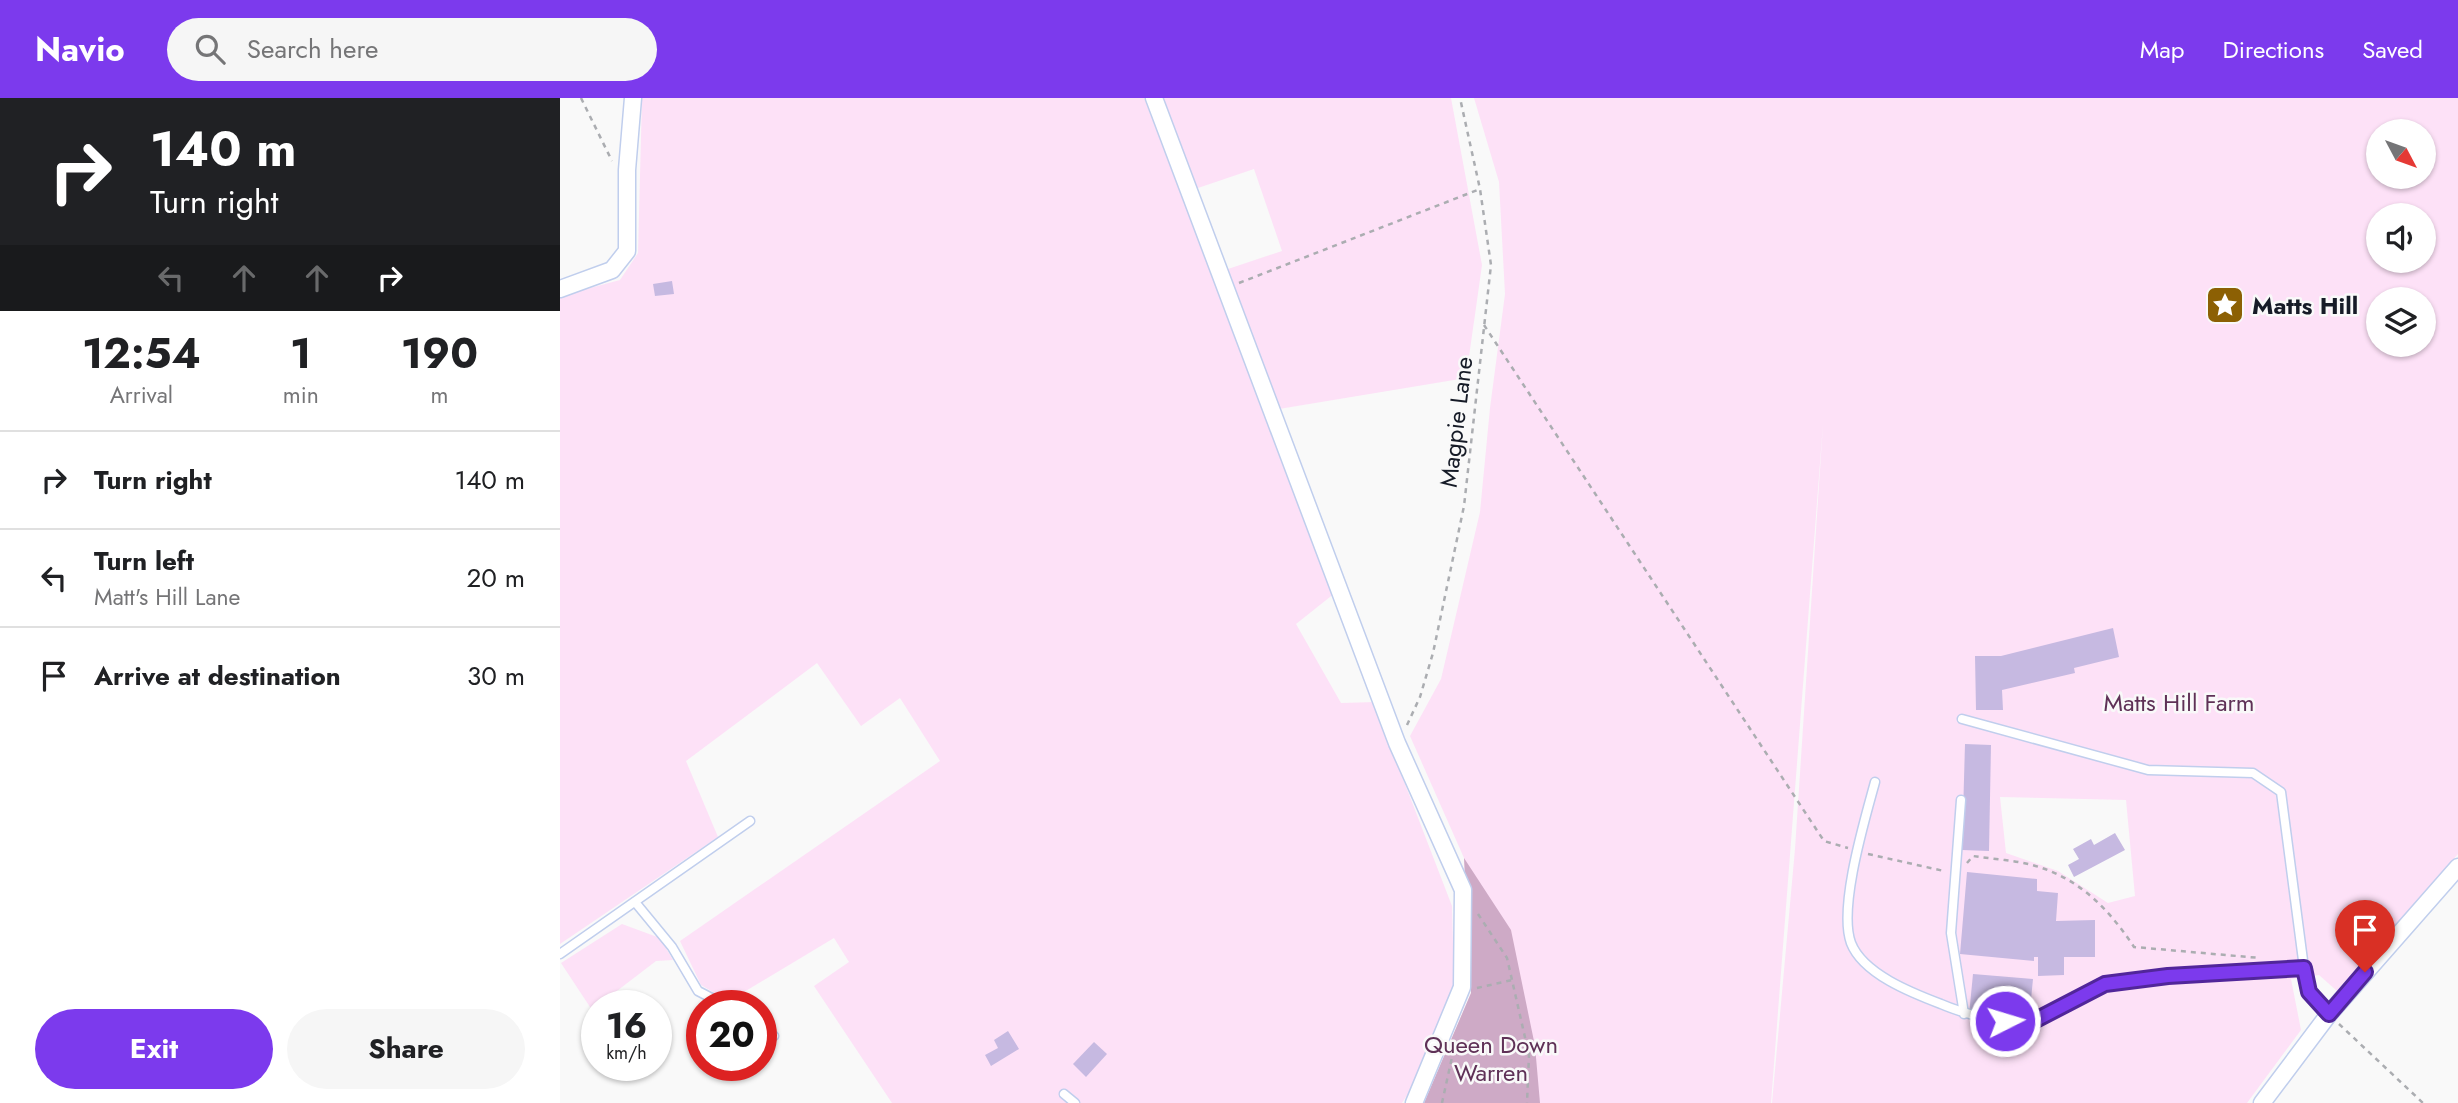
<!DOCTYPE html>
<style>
:root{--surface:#fff;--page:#f6f6f6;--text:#202124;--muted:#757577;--line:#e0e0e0;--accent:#7c3aed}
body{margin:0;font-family:Jost,sans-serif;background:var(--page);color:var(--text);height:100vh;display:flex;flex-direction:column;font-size:26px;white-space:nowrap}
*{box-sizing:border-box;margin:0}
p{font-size:23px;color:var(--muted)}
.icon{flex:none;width:38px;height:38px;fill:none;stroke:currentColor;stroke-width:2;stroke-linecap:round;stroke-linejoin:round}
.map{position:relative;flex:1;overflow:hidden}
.details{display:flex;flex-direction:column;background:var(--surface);width:560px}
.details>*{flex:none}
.hud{background:#202124;color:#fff;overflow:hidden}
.needle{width:46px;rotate:131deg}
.fabs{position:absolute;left:1806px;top:21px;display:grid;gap:14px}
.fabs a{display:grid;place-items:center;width:70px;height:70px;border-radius:50%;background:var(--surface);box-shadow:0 2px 5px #0004;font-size:35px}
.speed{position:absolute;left:21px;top:892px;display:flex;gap:14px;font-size:35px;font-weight:700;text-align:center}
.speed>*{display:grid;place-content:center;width:91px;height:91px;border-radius:50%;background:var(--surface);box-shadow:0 2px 5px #0004;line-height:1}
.speed small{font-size:18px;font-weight:400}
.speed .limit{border:10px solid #d22;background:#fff;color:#111}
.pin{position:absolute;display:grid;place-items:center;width:60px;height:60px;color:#fff;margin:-72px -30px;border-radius:50% 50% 50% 0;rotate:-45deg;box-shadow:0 0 7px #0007}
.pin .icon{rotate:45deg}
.me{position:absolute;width:77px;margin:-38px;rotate:85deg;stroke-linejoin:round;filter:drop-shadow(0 0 5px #0008)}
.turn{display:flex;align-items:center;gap:24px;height:147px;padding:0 35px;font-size:32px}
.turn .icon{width:91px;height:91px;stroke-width:2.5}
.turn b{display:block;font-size:49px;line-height:60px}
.lanes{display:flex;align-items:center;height:66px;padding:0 35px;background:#0003;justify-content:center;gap:35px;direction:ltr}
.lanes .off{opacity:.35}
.eta{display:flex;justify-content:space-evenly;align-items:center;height:119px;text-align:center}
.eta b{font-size:42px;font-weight:700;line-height:49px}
.cta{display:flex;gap:14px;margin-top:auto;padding:14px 35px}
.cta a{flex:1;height:80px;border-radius:42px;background:var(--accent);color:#fff;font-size:28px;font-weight:700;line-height:80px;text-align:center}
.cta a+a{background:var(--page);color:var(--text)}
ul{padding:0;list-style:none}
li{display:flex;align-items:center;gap:21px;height:98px;padding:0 35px;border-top:2px solid var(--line)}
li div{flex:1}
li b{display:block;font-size:26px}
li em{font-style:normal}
header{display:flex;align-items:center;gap:42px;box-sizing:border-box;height:98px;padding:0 35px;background:var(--accent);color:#fff}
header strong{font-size:33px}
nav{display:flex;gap:38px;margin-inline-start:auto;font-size:24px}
.search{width:490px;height:63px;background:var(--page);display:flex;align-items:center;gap:18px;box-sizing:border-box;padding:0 24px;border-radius:38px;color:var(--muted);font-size:26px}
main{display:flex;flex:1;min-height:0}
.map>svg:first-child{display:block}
.green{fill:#fde1f7;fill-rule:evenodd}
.forest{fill:#ceaac6}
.building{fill:#c6b9e1}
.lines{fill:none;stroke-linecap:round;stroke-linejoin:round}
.lane-casing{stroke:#c0ceed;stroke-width:11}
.street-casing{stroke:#c0ceed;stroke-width:19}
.path{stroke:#abadb1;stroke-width:2.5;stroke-dasharray:5 5;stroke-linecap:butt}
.lane{stroke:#fff;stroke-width:8}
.street{stroke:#fff;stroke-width:16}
.route-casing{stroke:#51269a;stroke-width:18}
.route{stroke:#7c3aed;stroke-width:12}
.labels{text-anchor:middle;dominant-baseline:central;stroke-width:5;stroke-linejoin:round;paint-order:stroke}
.poi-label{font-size:24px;font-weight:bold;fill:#161b27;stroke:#f9f9f9;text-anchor:start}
.street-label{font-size:24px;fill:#161b27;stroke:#f9f9f9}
.park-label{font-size:24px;fill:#5f3157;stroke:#f9f9f9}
</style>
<header>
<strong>Navio</strong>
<div class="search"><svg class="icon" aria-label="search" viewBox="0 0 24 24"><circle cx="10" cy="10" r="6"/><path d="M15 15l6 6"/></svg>Search here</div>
<nav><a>Map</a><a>Directions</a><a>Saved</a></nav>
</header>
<main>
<section class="details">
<div class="hud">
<div class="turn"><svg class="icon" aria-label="right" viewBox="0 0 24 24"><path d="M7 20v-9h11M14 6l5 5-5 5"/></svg><div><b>140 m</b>Turn right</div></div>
<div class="lanes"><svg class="icon off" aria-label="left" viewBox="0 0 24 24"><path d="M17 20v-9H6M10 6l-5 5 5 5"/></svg><svg class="icon off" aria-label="ahead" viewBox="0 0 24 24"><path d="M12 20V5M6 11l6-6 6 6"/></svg><svg class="icon off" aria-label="ahead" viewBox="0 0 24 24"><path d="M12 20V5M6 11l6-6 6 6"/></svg><svg class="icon" aria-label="right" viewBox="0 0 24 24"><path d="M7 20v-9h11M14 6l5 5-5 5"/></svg></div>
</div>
<div class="eta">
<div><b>12:54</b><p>Arrival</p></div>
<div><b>1</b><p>min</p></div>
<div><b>190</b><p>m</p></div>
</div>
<ul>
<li><svg class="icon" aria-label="right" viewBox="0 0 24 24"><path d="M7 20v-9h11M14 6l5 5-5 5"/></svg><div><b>Turn right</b></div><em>140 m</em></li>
<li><svg class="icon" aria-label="left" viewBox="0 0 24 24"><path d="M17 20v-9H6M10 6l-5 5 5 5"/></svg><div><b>Turn left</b><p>Matt's Hill Lane</p></div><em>20 m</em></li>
<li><svg class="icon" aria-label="arrive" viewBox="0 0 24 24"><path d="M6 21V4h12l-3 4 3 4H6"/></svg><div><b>Arrive at destination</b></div><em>30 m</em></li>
</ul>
<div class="cta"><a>Exit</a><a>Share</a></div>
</section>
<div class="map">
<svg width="1898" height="1005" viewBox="0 0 1898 1005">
<rect width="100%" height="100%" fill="#f9f9f9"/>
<g class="green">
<path d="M 82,0 L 584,0 L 775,495 L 736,526 L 781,605 L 816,604 L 825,634 L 892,808 L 894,884 L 858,980 L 842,1005 L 332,1005 L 254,888 L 289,864 L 274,840 L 184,894 L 163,900 L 141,887 L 120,843 L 380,663 L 340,600 L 301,628 L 257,565 L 126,663 L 158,739 L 0,846 L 0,198 L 60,182 L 78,155 Z"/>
<path d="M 601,0 L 891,0 L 922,167 L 906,280 L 719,311 L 665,172 L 722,153 L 694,71 L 635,91 Z"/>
<path d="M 914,0 L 1898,0 L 1898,756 L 1777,893 L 1759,877 L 1731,881 L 1741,932 L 1687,1005 L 1212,1005 L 1235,751 L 1263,326 L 1211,1005 L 864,1005 L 911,895 L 904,760 L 850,638 L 881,581 L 920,414 L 930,310 L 945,196 L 939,84 ZM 1818,33 L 1864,33 L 1864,79 L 1818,79 ZM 1818,117 L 1864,117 L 1864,163 L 1818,163 ZM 1818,201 L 1864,201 L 1864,247 L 1818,247 ZM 1440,699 L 1566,702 L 1575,798 L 1548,805 L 1498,773 L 1446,755 Z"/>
<path d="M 62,826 L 100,840 L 113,862 L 96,863 L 32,912 L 1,865 Z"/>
</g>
<path class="forest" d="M 904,760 L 951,832 L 975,948 L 980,1005 L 864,1005 L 911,895 Z"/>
<g class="building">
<path d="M 112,183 L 114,196 L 95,198 L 93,186 Z"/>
<path d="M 1553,530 L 1559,559 L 1514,570 L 1515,575 L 1442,592 L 1443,612 L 1416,612 L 1415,558 L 1441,558 Z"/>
<path d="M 1405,646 L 1431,647 L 1429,753 L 1402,752 Z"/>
<path d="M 1555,735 L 1565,752 L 1514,779 L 1508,767 L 1519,761 L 1513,751 L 1531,741 L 1534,747 Z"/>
<path d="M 1407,774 L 1477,781 L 1477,793 L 1498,795 L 1496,823 L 1535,822 L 1535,859 L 1504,859 L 1504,877 L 1478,878 L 1478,859 L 1474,859 L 1474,863 L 1400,856 Z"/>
<path d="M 1413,876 L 1473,881 L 1469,922 L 1409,917 Z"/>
<path d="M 448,933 L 459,951 L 431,968 L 425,957 L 438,950 L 434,942 Z"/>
<path d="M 534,944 L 547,956 L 526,979 L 513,966 Z"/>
</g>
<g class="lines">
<defs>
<g id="lane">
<path d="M 1402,621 L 1588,672 L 1693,675 L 1721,694 L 1744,870 L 1749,894 L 1769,916"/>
<path d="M 1315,684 C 1305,721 1278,810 1291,845 C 1303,876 1352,895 1381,906 C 1397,913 1452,930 1468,926 C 1496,918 1520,892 1548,886 C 1612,873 1679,874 1744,870"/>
<path d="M 1401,702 L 1391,835 L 1404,916"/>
<path d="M 75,804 L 112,849 L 138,893 L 167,908"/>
<path d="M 0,856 L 190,723"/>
<path d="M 201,927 L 214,938"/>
<path d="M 504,996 L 515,1005"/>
</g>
<g id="street">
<path d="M 594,0 L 837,645 L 903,792 L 902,889 L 854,1005"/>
<path d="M 0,191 L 52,172 L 67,153 L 67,72 L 73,0"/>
<path d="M 1702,1005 L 1769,916 L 1898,769"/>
</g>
</defs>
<use href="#lane" class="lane-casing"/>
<use href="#street" class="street-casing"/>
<g class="path">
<path d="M 21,0 L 52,63"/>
<path d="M 679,185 L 920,91"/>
<path d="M 924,227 L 1264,743 L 1288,750"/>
<path d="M 847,627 L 860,599 L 873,555 L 904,408 L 931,167 L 920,91 L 900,0"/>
<path d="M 1308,756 L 1384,773"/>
<path d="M 1407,765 L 1413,758 C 1432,761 1453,762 1472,767 C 1518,779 1549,811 1574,849 L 1700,860"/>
<path d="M 918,816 L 947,860 L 969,957 L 967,1005"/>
<path d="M 917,890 L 952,882"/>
<path d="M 1779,926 L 1863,1005"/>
<path d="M 882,1005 L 894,950"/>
</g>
<use href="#lane" class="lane"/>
<use href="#street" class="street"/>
</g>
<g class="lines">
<defs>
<path id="route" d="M 1445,923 L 1466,927 L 1545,886 L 1608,878 L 1744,870 L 1749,894 L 1769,916 L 1805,874"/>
</defs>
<use href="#route" class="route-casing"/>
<use href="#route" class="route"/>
</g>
<defs>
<symbol id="sight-square" viewBox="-11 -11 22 22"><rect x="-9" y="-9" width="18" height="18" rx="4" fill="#8c6004" stroke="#f9f9f9"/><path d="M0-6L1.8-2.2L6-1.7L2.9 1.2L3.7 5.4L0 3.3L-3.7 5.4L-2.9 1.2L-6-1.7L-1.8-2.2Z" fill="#fff"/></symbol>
</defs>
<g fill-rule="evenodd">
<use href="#sight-square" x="1643" y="185" width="44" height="44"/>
</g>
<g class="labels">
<g class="poi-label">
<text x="1692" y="207">Matts Hill</text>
</g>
<g class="street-label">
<text transform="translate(896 324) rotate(-83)">Magpie Lane</text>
</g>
<g class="park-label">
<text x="1619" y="604">Matts Hill Farm</text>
<text x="931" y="946">Queen Down<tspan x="931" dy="28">Warren</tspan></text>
</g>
</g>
</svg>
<div class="fabs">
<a><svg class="needle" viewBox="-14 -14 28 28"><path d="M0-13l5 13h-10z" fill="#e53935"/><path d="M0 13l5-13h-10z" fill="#757577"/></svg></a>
<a><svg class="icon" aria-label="sound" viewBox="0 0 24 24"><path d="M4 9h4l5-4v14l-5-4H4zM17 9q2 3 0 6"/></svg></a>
<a><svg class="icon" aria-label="layers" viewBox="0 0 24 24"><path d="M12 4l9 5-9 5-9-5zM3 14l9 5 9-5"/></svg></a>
</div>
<div class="speed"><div>16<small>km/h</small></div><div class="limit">20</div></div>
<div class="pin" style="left:1805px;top:874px;background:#d93025"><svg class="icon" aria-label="arrive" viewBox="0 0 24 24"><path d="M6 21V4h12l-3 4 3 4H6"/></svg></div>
<svg class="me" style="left:1445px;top:923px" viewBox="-20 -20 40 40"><circle r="17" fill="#7c3aed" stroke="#fff" stroke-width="3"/><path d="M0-11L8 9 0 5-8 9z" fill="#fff"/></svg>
</div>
</main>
